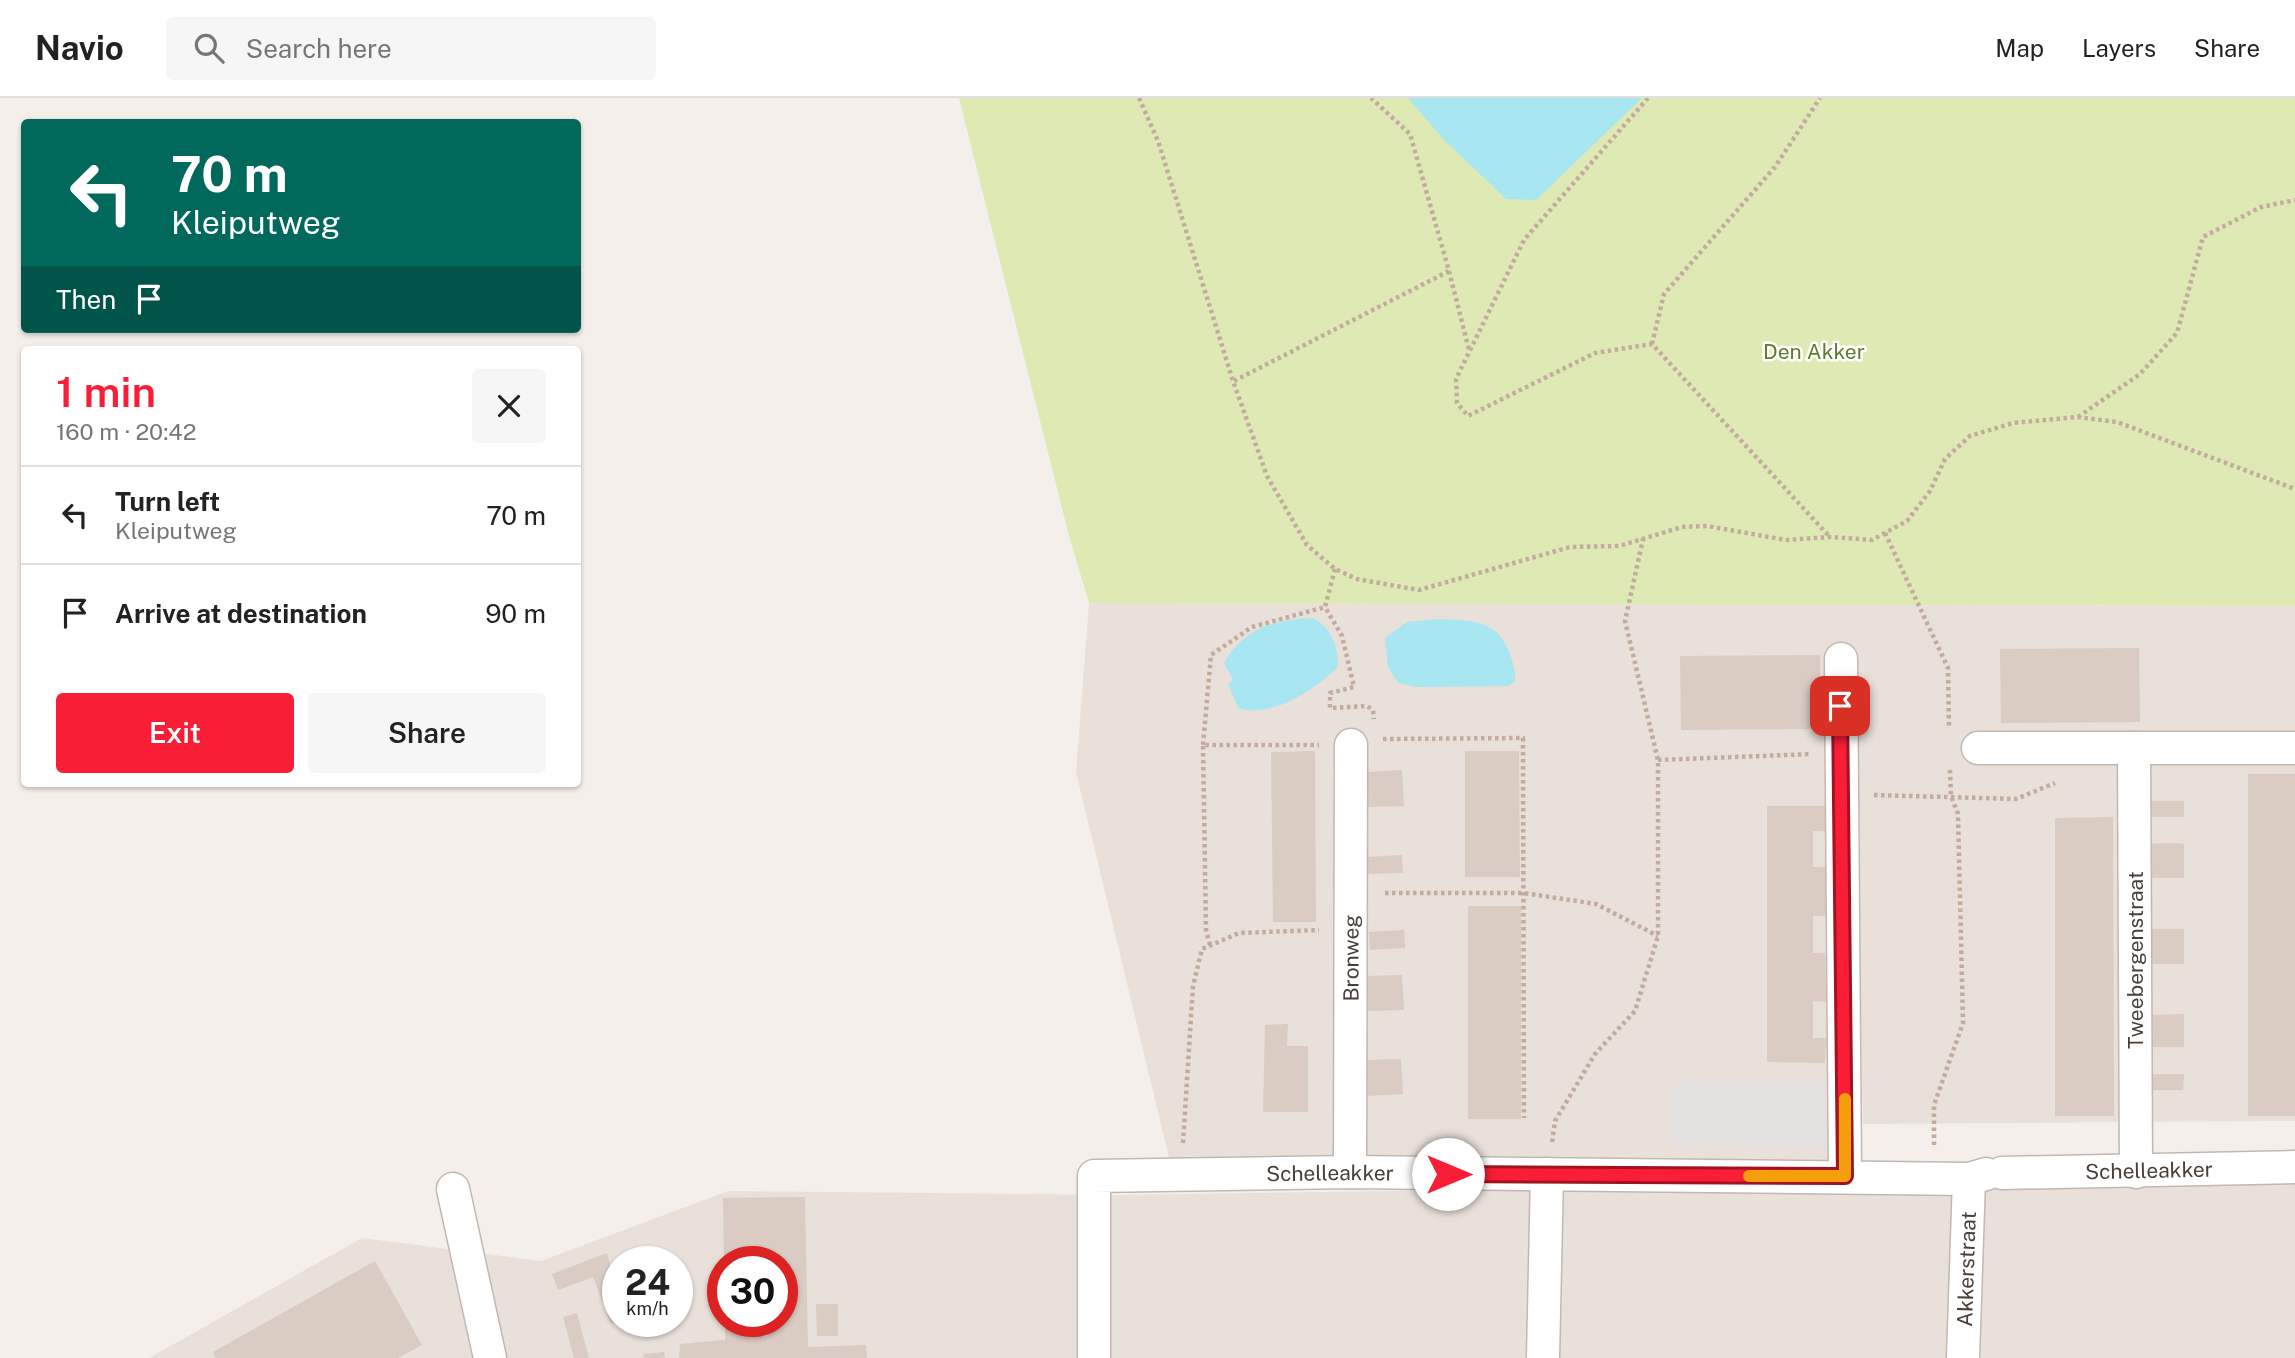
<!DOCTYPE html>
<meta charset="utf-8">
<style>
:root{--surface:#fff;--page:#f6f6f6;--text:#222;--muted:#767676;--line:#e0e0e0;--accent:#f91d35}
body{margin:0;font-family:"Public Sans",sans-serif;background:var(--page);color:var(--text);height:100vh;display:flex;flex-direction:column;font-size:26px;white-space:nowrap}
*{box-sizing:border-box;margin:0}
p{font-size:23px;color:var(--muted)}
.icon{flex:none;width:38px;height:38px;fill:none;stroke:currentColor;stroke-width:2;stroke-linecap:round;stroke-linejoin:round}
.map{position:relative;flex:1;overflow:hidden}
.side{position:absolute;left:21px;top:248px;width:560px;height:441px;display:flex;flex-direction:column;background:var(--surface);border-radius:7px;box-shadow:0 2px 5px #0004}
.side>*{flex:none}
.hud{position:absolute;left:21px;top:21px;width:560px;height:214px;border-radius:7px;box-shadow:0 2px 5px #0004;background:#00695c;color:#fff;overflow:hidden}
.speed{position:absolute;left:602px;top:1148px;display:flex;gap:14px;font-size:35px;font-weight:700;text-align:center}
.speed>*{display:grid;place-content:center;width:91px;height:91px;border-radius:50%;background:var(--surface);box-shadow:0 2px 5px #0004;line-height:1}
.speed small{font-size:18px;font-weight:400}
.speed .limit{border:10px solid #d22;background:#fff;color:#111}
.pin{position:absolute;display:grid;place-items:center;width:60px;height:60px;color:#fff;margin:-30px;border-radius:14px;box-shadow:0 4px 10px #0006}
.me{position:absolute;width:77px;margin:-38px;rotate:90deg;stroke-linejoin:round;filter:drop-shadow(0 0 5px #0008)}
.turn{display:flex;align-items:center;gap:24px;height:147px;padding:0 35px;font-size:32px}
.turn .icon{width:91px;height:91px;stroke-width:2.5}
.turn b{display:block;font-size:49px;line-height:60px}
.then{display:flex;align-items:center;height:66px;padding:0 35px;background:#0003;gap:14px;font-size:26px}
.round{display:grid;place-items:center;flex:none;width:74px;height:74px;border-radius:7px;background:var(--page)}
.overview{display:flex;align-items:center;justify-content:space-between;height:119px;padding:0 35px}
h1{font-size:42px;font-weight:600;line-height:52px;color:var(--accent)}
.primary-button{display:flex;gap:14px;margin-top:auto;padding:14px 35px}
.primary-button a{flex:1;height:80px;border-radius:7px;background:var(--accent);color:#fff;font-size:28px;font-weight:600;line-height:80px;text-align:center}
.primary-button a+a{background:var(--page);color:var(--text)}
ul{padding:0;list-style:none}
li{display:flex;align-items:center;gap:21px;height:98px;padding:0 35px;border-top:2px solid var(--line)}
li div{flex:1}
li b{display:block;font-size:26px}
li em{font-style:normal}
header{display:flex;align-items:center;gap:42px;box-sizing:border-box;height:98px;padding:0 35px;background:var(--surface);border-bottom:2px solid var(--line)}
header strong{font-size:33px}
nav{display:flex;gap:38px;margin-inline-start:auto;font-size:24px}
.search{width:490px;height:63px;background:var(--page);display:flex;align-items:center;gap:18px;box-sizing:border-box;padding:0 24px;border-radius:7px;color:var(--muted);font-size:26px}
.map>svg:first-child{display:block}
.residential{fill:#e9e0d9;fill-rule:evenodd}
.green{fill:#dfe9b4}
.parking{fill:#e4e0df}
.water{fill:#a8e6f1}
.building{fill:#dacbc3}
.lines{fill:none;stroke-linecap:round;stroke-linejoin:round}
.street-casing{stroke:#c4b7b0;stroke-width:35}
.path{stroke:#c3ac9e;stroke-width:4.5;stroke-dasharray:3.5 3.5;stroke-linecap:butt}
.street{stroke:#fff;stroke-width:32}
.route-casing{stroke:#a21322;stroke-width:18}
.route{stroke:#f91d35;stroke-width:12}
.slow{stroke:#f59e0b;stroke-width:12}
.labels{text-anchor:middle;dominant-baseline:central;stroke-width:5;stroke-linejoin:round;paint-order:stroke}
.park-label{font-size:21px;fill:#5f7c2a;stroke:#fff}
.street-label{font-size:21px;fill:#493e38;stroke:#fff}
</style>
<header>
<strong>Navio</strong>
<div class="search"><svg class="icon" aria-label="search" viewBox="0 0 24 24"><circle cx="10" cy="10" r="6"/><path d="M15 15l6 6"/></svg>Search here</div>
<nav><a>Map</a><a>Layers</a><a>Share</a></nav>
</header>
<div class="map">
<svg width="2295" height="1260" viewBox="0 0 2295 1260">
<rect width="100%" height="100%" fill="#f5efeb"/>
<g class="residential">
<path d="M 1089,505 L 2295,508 L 2295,1023 L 1863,1026 L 1857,705 L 1831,1064 L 1171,1068 L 1076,674 Z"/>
<path d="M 2295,1083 L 2295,1260 L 149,1260 L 362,1140 L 541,1163 L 728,1093 L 1119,1097 L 1636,1089 L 1988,1090 ZM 618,1164 L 677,1164 L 677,1223 L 618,1223 ZM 723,1164 L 782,1164 L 782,1223 L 723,1223 Z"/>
</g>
<path class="green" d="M 959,0 L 2295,0 L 2295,508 L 1089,505 L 1068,434 Z"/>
<path class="parking" d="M 1674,983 L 1836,984 L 1834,1051 L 1669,1047 Z"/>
<g class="water">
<path d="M 1408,0 L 1642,0 L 1536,102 L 1506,101 L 1443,41 Z"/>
<path d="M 1313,520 C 1331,529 1338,548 1338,568 L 1333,574 C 1308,595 1271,620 1238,610 L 1228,586 L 1233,582 L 1224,565 C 1243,531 1275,521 1313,520 Z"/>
<path d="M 1438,521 C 1470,523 1498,520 1510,556 C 1513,565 1516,574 1515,583 L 1509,588 L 1416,589 L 1398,585 L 1388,569 L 1385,540 L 1407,524 Z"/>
</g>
<g class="building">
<path d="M 2139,550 L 2140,624 L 2001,625 L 2000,551 Z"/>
<path d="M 1820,557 L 1820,631 L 1681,632 L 1680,558 Z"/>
<path d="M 1315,653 L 1316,824 L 1273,824 L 1271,654 Z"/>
<path d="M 1465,653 L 1519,653 L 1520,779 L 1465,779 Z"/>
<path d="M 1402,672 L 1404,708 L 1368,709 L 1367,674 Z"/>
<rect x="2248" y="676" width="47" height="342"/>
<rect x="2147" y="703" width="37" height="16"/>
<path d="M 1767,708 L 1826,708 L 1825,733 L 1813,733 L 1813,769 L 1826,769 L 1826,818 L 1813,818 L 1813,855 L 1825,855 L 1826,904 L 1813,903 L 1813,940 L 1826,940 L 1825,965 L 1767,964 Z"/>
<path d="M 2113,719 L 2114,1018 L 2055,1018 L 2055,720 Z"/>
<path d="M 2172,745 L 2184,746 L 2184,780 L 2146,780 L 2147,746 Z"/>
<path d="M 1402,757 L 1403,775 L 1367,776 L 1367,759 Z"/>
<rect x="1468" y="808" width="53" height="213"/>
<path d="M 2146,831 L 2184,831 L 2184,866 L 2147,866 Z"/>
<path d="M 1404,832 L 1405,850 L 1370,852 L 1369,834 Z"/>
<path d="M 1402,877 L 1404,912 L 1368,913 L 1366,878 Z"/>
<path d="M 2184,916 L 2184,949 L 2146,949 L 2147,917 Z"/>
<path d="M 1288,926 L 1287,948 L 1308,948 L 1308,1014 L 1263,1014 L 1265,927 Z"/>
<path d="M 1401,961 L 1403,996 L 1367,998 L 1366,962 Z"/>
<path d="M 2147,976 L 2184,976 L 2183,992 L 2147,992 Z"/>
<path d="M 805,1099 L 808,1249 L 866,1247 L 867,1260 L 679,1260 L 680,1246 L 725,1242 L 725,1223 L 782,1223 L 782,1164 L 724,1164 L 723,1100 Z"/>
<path d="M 607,1155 L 618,1195 L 618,1224 L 611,1226 L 593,1179 L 558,1192 L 552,1176 Z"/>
<path d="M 375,1163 L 422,1247 L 398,1260 L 216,1260 L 213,1254 Z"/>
<path d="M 816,1206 L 838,1206 L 838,1238 L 817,1238 Z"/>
<path d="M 577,1215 L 589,1260 L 574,1260 L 563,1219 Z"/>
<path d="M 664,1254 L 665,1260 L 644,1260 L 643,1256 Z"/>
</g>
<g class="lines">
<defs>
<g id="street">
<path d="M 1841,561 L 1845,1078"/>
<path d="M 1978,650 L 2134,650"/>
<path id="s1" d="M 1350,1074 L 1351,647"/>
<path d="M 2136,1074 L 2134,650 L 2295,650"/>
<path id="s2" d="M 2002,1075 L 2295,1069"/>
<path d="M 453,1091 L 490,1260"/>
<path id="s3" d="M 1094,1260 L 1094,1078 L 1350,1074 L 1969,1081 L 1986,1076"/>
<path d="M 1543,1260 L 1547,1076"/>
<path id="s4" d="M 1963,1260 L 1969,1081"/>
</g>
</defs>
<use href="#street" class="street-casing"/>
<g class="path">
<path d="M 1139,0 L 1158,43 L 1233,283 L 1267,378 L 1307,447 L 1335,471 L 1357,481 L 1419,492 L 1570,449 L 1619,448 L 1682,429 L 1707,428 L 1786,442 L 1830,439 L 1872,442 L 1907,423 L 1930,393 L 1945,361 L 1970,338 L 2013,325 L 2077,319 L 2117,324 L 2295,391"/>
<path d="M 1648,0 L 1524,142 L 1456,281 L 1457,305 L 1468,318 L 1595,255 L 1652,246 L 1829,438"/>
<path d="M 1449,173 L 1469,252"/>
<path d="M 1652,246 L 1664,196 L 1775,69 L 1820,0"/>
<path d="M 1234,283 L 1449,173 L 1410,36 L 1371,0"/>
<path d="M 2078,319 L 2140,276 L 2177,235 L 2203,139 L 2261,109 L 2295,102"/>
<path d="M 1885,435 L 1948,570 L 1949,630"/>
<path d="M 1335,471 L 1325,509 L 1342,538 L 1354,589 L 1330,595 L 1330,610 L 1367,608 L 1373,612 L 1374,621"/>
<path d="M 1383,641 L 1523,640 L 1524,1020"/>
<path d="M 1203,647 L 1211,557 L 1252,529 L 1325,509"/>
<path d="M 1658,662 L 1811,656"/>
<path d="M 1874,697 L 2016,701 L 2055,685"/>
<path d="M 1385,795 L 1524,795 L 1596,806 L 1658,838"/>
<path d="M 1210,847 L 1206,832 L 1203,647 L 1319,647"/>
<path d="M 1552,1044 L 1555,1023 L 1595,956 L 1635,913 L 1658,838 L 1658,662 L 1625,523 L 1643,441"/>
<path d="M 1183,1045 L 1193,888 L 1202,851 L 1239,835 L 1319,832"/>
<path d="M 1934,1047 L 1934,1007 L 1963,925 L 1958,716 L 1951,698 L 1950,671"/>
</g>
<use href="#street" class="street"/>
</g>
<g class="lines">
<defs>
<path id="route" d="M 1448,1076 L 1845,1078 L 1840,608"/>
</defs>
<use href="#route" class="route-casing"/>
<use href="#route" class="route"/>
<path class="slow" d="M 1749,1078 L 1845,1078 L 1845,1001"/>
</g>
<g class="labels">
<g class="park-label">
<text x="1814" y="253">Den Akker</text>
</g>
<g class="street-label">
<text stroke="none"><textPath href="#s1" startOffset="214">Bronweg</textPath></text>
<text transform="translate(2135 862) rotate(-90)">Tweebergenstraat</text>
<text stroke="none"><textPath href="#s2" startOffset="147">Schelleakker</textPath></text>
<text stroke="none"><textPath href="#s3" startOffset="418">Schelleakker</textPath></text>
<text stroke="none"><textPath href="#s4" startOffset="89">Akkerstraat</textPath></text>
</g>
</g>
</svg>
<div class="speed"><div>24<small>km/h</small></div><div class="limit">30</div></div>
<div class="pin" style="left:1840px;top:608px;background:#d93025"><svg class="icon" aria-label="arrive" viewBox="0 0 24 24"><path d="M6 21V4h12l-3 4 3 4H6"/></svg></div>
<svg class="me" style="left:1448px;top:1076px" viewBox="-20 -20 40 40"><circle r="19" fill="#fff"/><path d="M0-13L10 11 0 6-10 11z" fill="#f91d35"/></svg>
<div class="hud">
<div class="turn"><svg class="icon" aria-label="left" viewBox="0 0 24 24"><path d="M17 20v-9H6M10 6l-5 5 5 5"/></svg><div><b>70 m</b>Kleiputweg</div></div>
<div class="then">Then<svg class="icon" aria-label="arrive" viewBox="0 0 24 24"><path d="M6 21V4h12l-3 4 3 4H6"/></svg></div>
</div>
<section class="side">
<div class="overview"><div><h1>1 min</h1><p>160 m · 20:42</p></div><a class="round"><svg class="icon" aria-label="close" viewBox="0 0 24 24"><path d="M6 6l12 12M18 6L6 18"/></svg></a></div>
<ul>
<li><svg class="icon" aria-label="left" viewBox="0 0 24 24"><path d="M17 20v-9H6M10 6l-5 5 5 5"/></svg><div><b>Turn left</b><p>Kleiputweg</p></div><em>70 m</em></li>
<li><svg class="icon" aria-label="arrive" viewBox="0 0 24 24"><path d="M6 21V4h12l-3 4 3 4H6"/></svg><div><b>Arrive at destination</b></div><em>90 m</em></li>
</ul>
<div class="primary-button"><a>Exit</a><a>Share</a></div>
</section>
</div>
